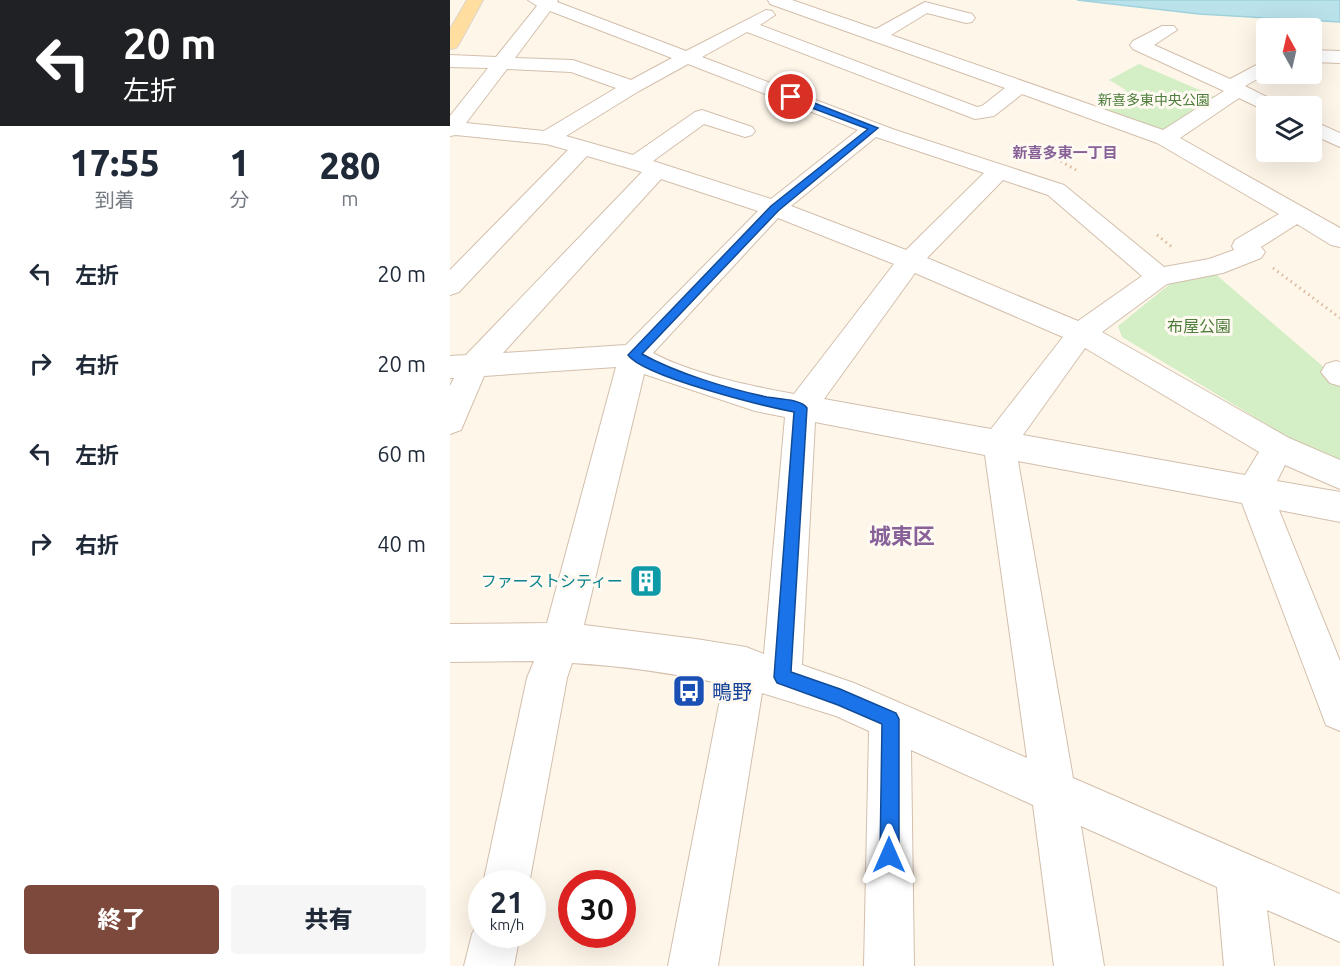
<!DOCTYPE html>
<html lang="ja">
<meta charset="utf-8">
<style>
:root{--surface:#fff;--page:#f6f6f7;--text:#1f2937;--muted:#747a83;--accent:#7e493d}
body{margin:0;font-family:Ubuntu,"Noto Sans JP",sans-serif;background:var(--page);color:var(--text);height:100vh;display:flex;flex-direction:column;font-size:22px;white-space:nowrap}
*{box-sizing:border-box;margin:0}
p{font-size:20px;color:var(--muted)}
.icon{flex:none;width:33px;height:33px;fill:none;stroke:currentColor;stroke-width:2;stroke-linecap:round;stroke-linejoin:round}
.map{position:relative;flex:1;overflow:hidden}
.drawer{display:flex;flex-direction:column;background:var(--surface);width:450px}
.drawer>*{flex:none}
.top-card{background:#202124;color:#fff;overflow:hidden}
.needle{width:39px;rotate:352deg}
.tools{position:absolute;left:806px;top:18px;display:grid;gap:12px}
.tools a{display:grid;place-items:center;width:66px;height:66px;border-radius:6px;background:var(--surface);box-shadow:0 6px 24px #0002;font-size:30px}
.speed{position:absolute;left:18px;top:870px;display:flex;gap:12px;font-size:30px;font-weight:700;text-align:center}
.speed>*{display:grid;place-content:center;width:78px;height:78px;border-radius:50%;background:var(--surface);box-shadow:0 6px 24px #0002;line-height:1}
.speed small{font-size:15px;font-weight:400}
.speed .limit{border:9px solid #d22;background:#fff;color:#111}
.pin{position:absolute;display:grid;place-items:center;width:51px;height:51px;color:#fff;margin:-26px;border:3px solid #fff;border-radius:50%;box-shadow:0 2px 6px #0007}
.me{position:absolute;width:66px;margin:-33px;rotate:0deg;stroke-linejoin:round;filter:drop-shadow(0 0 4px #0008)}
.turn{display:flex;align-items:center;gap:21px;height:126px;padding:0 24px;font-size:27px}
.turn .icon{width:78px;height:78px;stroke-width:2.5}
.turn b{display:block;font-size:42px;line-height:51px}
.eta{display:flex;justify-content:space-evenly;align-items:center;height:102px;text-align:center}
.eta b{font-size:36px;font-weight:800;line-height:42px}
.action{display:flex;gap:12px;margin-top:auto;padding:12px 24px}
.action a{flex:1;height:69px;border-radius:6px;background:var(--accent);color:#fff;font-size:24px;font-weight:800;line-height:69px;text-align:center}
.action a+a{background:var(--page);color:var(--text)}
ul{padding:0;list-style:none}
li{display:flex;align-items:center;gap:18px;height:90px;padding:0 24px}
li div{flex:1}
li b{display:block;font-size:22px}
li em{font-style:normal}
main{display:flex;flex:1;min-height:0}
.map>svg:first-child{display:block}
.green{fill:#d4eec5}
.water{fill:#bae2eb;stroke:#9fd2dd;stroke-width:1.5}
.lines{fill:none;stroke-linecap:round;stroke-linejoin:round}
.minor-casing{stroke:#d3bfac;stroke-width:2}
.major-casing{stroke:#ddd5d0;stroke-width:2}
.path-far1{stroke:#dcb99f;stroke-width:2;stroke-dasharray:1 2;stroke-linecap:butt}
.path{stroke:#dcb99f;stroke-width:3;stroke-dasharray:1.5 4;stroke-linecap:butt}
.minor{fill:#fff;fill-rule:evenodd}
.major{fill:#ffde9f;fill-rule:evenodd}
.route{fill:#1a73e8;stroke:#114b97;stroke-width:1.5}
.labels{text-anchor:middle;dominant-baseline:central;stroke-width:6;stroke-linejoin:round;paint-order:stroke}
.far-park-label{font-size:14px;fill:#4d7c3c;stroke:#fffaf1}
.far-neighbourhood-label{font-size:15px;font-weight:bold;fill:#876198;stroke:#fffaf1}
.park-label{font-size:16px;fill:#4d7c3c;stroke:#fffaf1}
.culture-label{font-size:16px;fill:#0d838f;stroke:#fffaf1;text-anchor:end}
.near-transit-label{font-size:20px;fill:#164399;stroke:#fffaf1;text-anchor:start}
.district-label{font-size:22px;font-weight:bold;fill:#876198;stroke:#fffaf1}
</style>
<main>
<section class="drawer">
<div class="top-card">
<div class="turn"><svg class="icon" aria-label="left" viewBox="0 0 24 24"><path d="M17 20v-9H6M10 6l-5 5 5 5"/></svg><div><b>20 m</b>左折</div></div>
</div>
<div class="eta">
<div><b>17:55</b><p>到着</p></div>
<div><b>1</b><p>分</p></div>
<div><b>280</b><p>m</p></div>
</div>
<ul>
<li><svg class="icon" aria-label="left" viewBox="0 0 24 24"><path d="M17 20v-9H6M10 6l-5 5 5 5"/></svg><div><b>左折</b></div><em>20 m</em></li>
<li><svg class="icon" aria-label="right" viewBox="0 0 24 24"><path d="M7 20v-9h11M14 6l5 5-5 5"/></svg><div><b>右折</b></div><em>20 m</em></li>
<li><svg class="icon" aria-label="left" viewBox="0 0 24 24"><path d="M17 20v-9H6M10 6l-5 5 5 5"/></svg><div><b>左折</b></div><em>60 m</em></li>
<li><svg class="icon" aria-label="right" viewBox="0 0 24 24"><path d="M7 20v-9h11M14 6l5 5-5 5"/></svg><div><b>右折</b></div><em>40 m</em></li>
</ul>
<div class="action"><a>終了</a><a>共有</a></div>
</section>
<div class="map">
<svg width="890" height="966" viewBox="0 0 890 966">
<rect width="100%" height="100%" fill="#fef6e9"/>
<g class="green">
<path d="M 689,64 L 766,97 L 717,129 L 707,130 L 644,107 L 676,90 L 659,80 Z"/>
<path d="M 763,272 L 890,381 L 890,464 L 849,444 L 672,337 L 668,326 L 725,280 Z"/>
</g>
<path class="water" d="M 627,0 L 890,0 L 890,22 L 749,14 Z"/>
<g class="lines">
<defs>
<g id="minor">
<path d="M 78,0 L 108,0 L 107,2 L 236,51 L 316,10 L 322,11 L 325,15 L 310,25 L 527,107 L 532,106 L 555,88 L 320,4 L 318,0 L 342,0 L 426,29 L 475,2 L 522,14 L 525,18 L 522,22 L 516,23 L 477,13 L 441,35 L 713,130 L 774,91 L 683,49 L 680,45 L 683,41 L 712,26 L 724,26 L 727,30 L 704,45 L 780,79 L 816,60 L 816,74 L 795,86 L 827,102 L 830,106 L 816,106 L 816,111 L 789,98 L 730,138 L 890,228 L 890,247 L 881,245 L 847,224 L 811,247 L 815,252 L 811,258 L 773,273 L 717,284 L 652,332 L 839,438 L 890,460 L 890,489 L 835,465 L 827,481 L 890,492 L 890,522 L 829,510 L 890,661 L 890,731 L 876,725 L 792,503 L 568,461 L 623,778 L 890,894 L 890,942 L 817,910 L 824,966 L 774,966 L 767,887 L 631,826 L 654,966 L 604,966 L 583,805 L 461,750 L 464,966 L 414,966 L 419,731 L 386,716 L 312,693 L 268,966 L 218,966 L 273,684 C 223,673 173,666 122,663 L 117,678 L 79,884 L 33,884 L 77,678 L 84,661 L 0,662 L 0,624 L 97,623 L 166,367 L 34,376 L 11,430 L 0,434 L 0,386 L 4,378 L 0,378 L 0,356 L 16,355 L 192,172 L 137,156 L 9,292 L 0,295 L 0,270 L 118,150 L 96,144 L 6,135 L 0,136 L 0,116 L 38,68 L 0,67 L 0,55 L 46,57 L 87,6 ZM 100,11 L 222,58 L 181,80 L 123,60 L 65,58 ZM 297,32 L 525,119 L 544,116 L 572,94 L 707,143 L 829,214 L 785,240 L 782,246 L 784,250 L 759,259 L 714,267 L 614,185 L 445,130 L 252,57 ZM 238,64 L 408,130 L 321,199 L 203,161 L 254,124 L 295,137 L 302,135 L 305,131 L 302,127 L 252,110 L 245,112 L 183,155 L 116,136 L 189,91 ZM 57,69 L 121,72 L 166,88 L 94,131 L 16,123 ZM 426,137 L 534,173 L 456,250 L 341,206 ZM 211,179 L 308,211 L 176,345 L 53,353 ZM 553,180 L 598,195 L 692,276 L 628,321 L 477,258 ZM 328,218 L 444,264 L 344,394 C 301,386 242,374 203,353 ZM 465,273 L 613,337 L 541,429 L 374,399 ZM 635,348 L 809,452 L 795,475 L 573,435 ZM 194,374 L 305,411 L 335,417 L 314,654 L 296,647 L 246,639 L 134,625 ZM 365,422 L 535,455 L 577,758 L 404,683 L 352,665 Z"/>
<path d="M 861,50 L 890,51 L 890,63 L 861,62 Z"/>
<path d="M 861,120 L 890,133 L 890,147 L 861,134 Z"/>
<path d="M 886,361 L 890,362 L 890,386 L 880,383 L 871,372 L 876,364 Z"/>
<path d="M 32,916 L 32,934 L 70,934 L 64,966 L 14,966 L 22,934 Z"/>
</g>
<path id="major" d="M 17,0 L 33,0 L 9,44 L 6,48 L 0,49 L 0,29 Z"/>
</defs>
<use href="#minor" class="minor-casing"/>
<use href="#major" class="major-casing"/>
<path class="path-far1" d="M 575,151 L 585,154"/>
<g class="path">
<path d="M 579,152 L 607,159 L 626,170"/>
<path d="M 707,235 L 722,247"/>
<path d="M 823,268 L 890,318"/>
</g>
<use href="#minor" class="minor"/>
<use href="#major" class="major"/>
</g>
<path class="route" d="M 338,95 L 344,95 L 428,128 L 328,211 L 192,354 C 226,373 279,389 317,397 C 328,399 351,399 357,408 L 341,672 L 390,689 L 446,713 L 449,719 L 449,855 L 446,862 L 439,865 L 433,862 L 430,855 L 432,724 L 388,705 L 327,683 L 324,677 L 344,412 C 314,406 194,377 178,355 L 321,206 L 418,129 L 338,99 Z"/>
<defs>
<symbol id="building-square" viewBox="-11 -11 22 22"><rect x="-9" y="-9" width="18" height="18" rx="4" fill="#0f9aa8" stroke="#fffaf1"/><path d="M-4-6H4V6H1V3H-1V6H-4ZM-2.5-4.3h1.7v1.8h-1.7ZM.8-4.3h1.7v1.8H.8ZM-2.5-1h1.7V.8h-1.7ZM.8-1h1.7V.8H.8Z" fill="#fff"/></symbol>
<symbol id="bus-square" viewBox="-11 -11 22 22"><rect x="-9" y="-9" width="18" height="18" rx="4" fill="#1a4fb4" stroke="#fffaf1"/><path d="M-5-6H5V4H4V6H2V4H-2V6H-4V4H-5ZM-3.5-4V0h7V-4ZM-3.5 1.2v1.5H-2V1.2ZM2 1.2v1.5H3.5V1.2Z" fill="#fff"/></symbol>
</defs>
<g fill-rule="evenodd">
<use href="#building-square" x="177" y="562" width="38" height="38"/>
<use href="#bus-square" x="220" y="672" width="38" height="38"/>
</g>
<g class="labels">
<g class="far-park-label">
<text x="704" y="100">新喜多東中央公園</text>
</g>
<g class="far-neighbourhood-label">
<text x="615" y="152">新喜多東一丁目</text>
</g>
<g class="park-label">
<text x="749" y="326">布屋公園</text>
</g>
<g class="culture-label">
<text x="173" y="581">ファーストシティー</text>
</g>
<g class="near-transit-label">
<text x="262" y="691">鴫野</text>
</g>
<g class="district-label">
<text x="452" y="535">城東区</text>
</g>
</g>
</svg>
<div class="tools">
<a><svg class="needle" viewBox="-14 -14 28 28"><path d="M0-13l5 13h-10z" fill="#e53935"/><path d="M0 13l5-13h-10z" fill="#747a83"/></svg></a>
<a><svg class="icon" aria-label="layers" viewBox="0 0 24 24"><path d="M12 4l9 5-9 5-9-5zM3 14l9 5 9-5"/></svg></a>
</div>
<div class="speed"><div>21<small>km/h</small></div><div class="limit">30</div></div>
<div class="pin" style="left:341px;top:97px;background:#d93025"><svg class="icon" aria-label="arrive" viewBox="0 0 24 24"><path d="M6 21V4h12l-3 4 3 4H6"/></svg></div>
<svg class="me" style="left:439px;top:855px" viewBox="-20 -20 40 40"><path d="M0-17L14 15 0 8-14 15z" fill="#1a73e8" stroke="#fff" stroke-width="4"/></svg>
</div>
</main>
